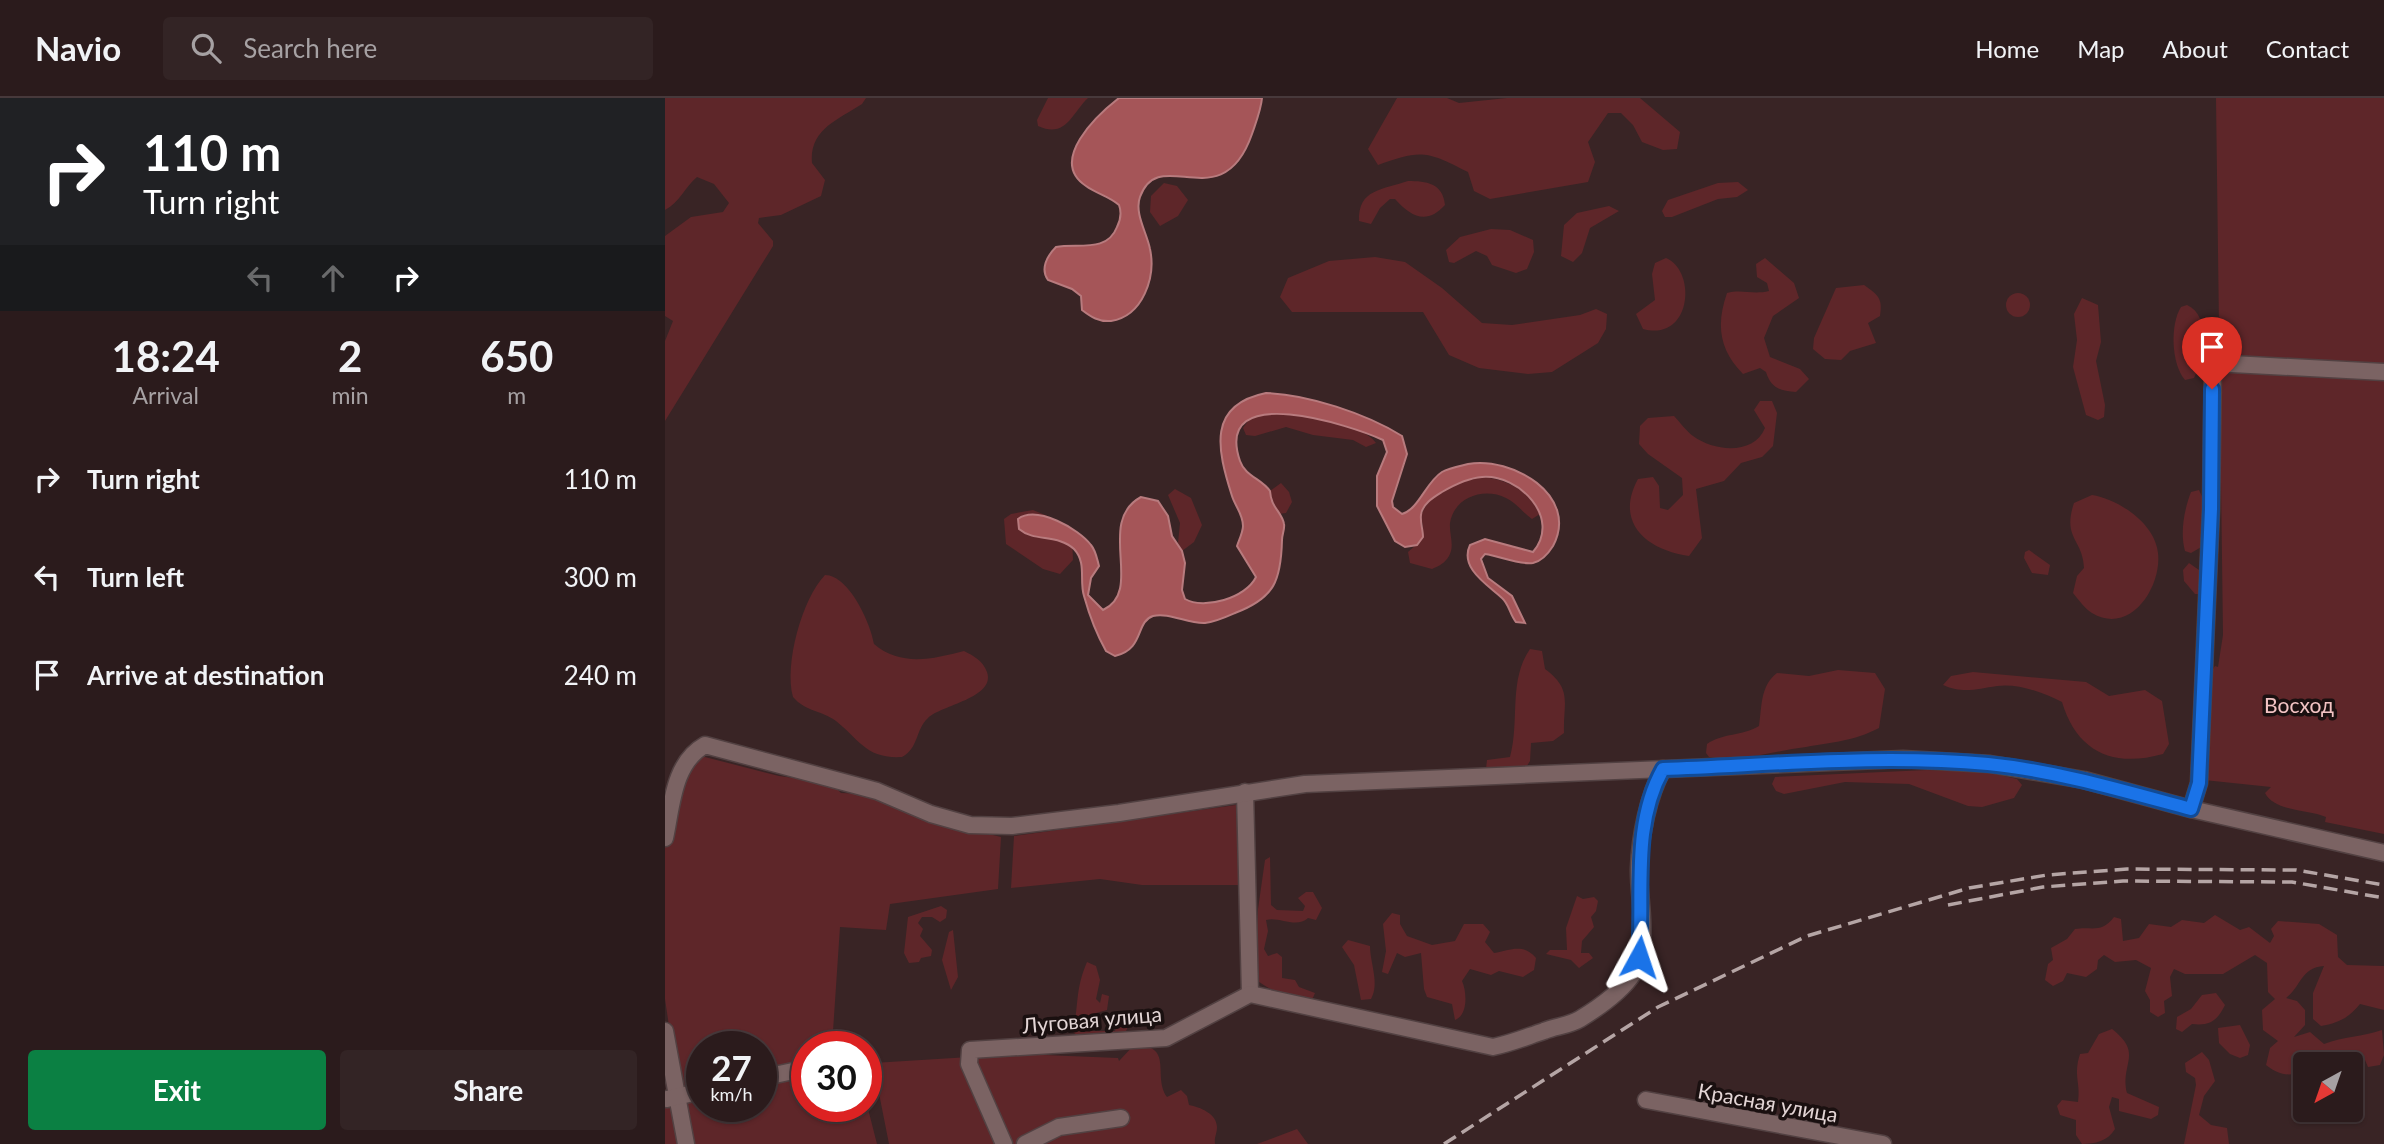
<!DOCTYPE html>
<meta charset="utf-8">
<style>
:root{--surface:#2b1b1c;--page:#332425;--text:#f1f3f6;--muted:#a6a1a3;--line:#47393b;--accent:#0b8043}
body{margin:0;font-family:Lato,sans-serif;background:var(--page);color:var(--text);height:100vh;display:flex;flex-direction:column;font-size:26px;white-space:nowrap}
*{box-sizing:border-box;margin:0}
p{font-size:23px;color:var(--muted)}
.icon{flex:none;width:38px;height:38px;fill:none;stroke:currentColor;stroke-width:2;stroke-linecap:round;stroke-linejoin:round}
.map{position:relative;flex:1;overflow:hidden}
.details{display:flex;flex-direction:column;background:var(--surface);width:665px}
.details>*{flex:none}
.hud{background:#202124;color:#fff;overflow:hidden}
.needle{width:46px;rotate:220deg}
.fabs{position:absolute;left:1628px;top:954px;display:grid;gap:14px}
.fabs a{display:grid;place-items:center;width:70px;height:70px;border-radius:7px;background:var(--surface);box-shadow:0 2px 5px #0004,0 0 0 2px var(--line);font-size:35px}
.speed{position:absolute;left:21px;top:933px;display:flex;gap:14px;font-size:35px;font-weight:700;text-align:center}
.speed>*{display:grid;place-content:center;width:91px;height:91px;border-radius:50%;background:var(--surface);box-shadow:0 2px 5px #0004,0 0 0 2px var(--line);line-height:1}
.speed small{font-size:18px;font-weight:400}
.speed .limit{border:10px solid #d22;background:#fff;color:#111}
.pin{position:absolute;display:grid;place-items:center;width:60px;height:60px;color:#fff;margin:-72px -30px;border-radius:50% 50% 50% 0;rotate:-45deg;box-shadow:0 0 7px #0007}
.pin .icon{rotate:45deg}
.me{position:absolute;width:77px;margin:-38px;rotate:5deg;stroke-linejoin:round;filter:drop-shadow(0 0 5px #0008)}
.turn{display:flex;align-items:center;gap:24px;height:147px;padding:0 28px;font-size:32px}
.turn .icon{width:91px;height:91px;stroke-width:2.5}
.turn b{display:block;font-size:49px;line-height:60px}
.lanes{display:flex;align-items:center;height:66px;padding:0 28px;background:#0003;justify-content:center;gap:35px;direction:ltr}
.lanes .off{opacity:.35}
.eta{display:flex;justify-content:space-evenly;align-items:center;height:119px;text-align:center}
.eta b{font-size:42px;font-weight:700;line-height:49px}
.button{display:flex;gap:14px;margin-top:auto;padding:14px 28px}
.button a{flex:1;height:80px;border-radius:7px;background:var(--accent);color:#fff;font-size:28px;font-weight:700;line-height:80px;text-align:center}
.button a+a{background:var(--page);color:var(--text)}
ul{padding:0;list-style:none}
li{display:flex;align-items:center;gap:21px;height:98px;padding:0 28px}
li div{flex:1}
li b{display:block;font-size:26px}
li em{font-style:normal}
header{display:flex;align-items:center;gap:42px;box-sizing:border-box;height:98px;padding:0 35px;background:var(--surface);border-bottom:2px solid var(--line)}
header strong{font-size:33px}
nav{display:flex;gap:38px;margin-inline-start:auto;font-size:24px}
.search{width:490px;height:63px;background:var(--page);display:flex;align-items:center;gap:18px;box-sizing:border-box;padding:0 24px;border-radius:7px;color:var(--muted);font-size:26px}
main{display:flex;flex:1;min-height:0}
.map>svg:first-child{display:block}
.green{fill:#5e2629}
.water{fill:#a55558;stroke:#b87b7e;stroke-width:2}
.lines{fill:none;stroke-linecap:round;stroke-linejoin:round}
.minor-casing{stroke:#524142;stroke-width:19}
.minor{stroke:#7b6363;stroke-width:16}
.rail{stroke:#b5a5a5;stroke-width:3.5;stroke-dasharray:14 7;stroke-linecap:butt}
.route-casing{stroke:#114b97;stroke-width:18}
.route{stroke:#1a73e8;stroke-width:12}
.labels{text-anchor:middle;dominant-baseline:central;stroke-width:7;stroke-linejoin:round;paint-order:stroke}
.park-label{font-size:21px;fill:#f2c3c3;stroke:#1a1010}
.street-label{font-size:21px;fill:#e3d5d5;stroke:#1a1010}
</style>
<header>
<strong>Navio</strong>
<div class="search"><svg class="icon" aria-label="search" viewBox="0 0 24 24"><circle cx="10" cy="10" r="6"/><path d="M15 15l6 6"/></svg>Search here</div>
<nav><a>Home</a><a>Map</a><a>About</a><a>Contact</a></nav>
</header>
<main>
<section class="details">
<div class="hud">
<div class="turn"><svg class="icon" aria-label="right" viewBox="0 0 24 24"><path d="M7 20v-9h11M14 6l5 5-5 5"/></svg><div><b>110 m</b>Turn right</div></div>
<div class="lanes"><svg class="icon off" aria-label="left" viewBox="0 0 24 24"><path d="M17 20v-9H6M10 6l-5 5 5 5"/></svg><svg class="icon off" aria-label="ahead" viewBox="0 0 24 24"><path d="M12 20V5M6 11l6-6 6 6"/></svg><svg class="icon" aria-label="right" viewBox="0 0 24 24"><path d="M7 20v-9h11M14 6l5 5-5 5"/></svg></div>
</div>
<div class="eta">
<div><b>18:24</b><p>Arrival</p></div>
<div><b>2</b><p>min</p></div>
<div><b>650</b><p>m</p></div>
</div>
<ul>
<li><svg class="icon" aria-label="right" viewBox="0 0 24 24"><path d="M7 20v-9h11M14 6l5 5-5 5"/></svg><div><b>Turn right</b></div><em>110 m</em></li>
<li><svg class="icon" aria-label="left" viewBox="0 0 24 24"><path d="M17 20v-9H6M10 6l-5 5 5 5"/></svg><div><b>Turn left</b></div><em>300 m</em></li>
<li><svg class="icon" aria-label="arrive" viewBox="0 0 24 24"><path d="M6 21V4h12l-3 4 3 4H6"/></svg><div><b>Arrive at destination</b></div><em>240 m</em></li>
</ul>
<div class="button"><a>Exit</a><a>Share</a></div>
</section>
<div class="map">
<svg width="1719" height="1046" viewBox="0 0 1719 1046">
<rect width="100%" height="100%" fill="#392425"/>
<g class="green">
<path d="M 0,0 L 201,0 L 197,6 C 172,22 144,32 147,65 L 160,82 L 156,98 L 116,117 L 94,120 L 93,125 L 108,143 L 108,148 L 0,323 L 0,243 L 8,223 L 0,218 L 0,138 L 26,119 L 58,114 L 64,105 L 49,86 L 32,79 C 19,90 15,104 0,112 Z"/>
<path d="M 383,0 L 423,0 C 407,15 401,41 373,28 L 372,22 Z"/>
<path d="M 732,0 L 782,0 L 794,5 L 842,0 L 975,0 L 1015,34 L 1012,51 L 998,52 L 977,44 L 968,27 L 956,15 L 943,15 L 923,44 L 930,64 L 923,84 L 825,101 L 809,93 L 803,74 C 762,53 756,51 713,67 L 703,51 Z"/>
<path d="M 1551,0 L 1719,0 L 1719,736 L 1660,724 L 1661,719 C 1643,711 1610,714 1600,695 L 1606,689 L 1539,682 L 1544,577 L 1550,568 L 1553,569 L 1558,537 Z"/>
<path d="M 743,83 C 761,83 778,85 780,107 C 762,127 746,119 730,101 L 725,101 L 715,110 L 706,126 L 694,123 C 693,91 717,92 743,83 Z"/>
<path d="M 1073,84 L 1083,92 L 1072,99 L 1053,101 L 1007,119 L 1000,119 L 997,113 L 1003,102 L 1053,85 Z"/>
<path d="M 499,85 L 512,88 L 523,102 L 513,118 L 495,128 L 485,114 L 486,98 Z"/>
<path d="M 944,108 L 954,113 L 925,130 L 917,155 L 908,164 L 896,158 L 899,127 L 912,115 Z"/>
<path d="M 826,131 L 845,132 L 868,142 L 869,154 L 862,171 L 851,175 L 827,167 L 822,158 L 811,153 L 789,165 L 784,164 L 781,152 L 795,139 Z"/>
<path d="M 710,159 L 740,164 L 777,190 L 817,225 L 847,227 L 915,217 L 931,211 L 942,216 L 941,231 L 933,245 L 887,274 L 863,276 L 814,270 L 784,257 L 758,214 L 627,214 L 615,199 L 623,180 L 664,163 Z"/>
<path d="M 1001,160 C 1032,173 1027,244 978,231 L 971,216 L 990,202 L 987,176 L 990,165 Z"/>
<path d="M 1100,160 L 1129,185 L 1134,200 L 1108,218 L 1099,240 L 1105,259 L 1135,271 L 1144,281 L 1131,294 C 1115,293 1106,290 1101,274 L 1095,270 L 1078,276 C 1054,251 1051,227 1062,195 C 1077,191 1088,197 1104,193 L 1102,185 L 1092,179 L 1091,166 Z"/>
<path d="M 1199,187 C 1213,197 1218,200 1215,218 L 1203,225 L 1211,245 L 1185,253 L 1176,262 L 1160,261 L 1148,251 L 1149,240 L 1171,190 Z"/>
<circle cx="1353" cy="207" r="12"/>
<path d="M 1417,200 L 1433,207 L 1436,244 L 1431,263 L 1440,307 L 1439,319 L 1433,322 L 1421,317 L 1408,269 L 1412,242 L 1409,216 Z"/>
<path d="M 1522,207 C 1547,218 1538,261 1529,280 L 1520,282 C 1506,266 1505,226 1516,209 Z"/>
<path d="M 1095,303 L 1107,303 L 1112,315 L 1108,348 L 1097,359 L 1076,365 L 1059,383 L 1031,391 L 1037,440 L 1024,458 C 982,452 949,425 973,381 L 988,379 L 994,388 L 995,410 L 1003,412 L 1018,397 L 1017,380 L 983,356 L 974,346 L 975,328 L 983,320 L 1009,318 C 1015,324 1021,333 1028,338 C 1050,354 1089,357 1100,330 L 1089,312 Z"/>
<path d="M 599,314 C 624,314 698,324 711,345 L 701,349 L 688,342 L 648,337 L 621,329 L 590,338 L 581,337 L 578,330 L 583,323 Z"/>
<path d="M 817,379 C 841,381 866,393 875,416 L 867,421 C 858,415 852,405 841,400 C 819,389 789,399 785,425 C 784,436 790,448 784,458 C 780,465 774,468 767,471 L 745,465 L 743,454 L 752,446 L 758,429 L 756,418 C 765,393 794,384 817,379 Z"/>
<path d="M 616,385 L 624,394 L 627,404 L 621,415 L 613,416 L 607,408 L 605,393 Z"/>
<path d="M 510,391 L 526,400 L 537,427 L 529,444 L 517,453 L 513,445 L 515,425 L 503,397 Z"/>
<path d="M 1534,392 L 1541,407 L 1538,448 L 1526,455 L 1520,453 C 1515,435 1519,412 1526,394 Z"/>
<path d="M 1427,397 C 1453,401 1490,425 1493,455 C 1497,489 1465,538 1427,515 C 1419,510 1414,502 1408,495 L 1412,478 L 1419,470 C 1418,441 1397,441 1409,405 Z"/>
<path d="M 368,412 L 385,419 L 407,439 L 408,462 L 395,476 L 378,471 L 341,446 L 339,421 L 346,416 Z"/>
<path d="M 1364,452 L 1385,467 L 1383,477 L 1367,475 L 1359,460 L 1360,454 Z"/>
<path d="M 1524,465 L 1534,472 L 1540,486 L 1535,496 L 1530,496 L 1519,483 L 1518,472 Z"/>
<path d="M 160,477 C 184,477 206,526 209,546 C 236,569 268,561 299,553 C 309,558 318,563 322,574 C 331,600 276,607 263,620 C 250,632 254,650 237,659 C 201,661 195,642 171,623 C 156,612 141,614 128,599 C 119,566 137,501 160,477 Z"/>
<path d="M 865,551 L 877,553 L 880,571 C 908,592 898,604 899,635 L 888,643 L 866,645 L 865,663 L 858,674 L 821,671 L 822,662 L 845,659 C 855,623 843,583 865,551 Z"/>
<path d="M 1173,572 L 1210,575 L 1220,591 L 1214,630 C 1189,643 1168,644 1141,649 C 1109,653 1077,664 1044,659 L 1041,655 L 1042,646 C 1058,635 1077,638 1094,628 C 1097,609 1095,588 1112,575 L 1144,578 Z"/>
<path d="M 1308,574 L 1421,584 L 1444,598 L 1480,592 L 1497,603 L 1504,646 L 1498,656 C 1448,670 1412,654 1397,604 C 1380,595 1353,585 1332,588 C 1312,591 1298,596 1278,587 L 1286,578 Z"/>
<path d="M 32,657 L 114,678 L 166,685 L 176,695 L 199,696 L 244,716 L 336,739 L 333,791 L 225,806 L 221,832 L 175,829 L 167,948 L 142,948 L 142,967 L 96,977 L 96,948 L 37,948 L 37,990 L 14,995 L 0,901 L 0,745 L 21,675 Z"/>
<path d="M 1262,672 L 1322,674 L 1352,681 L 1357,687 L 1349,700 L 1317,709 L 1303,708 L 1244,686 L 1180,684 L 1119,696 L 1111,693 L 1107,686 L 1110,679 Z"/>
<path d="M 571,707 L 575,787 L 477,787 L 435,781 L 346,790 L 349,738 Z"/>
<path d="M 605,759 L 606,807 L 612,812 L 638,813 L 640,808 L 633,800 L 641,794 L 648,794 L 657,810 L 651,822 L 643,820 C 631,831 614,818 601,822 L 603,833 L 599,851 L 603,858 L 612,855 L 617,859 L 617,880 L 630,882 L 634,889 L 650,895 L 647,902 C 629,902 605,893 590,881 L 593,811 L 600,762 Z"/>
<path d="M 912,798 L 918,801 L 929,799 L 933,803 L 931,813 L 926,819 L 929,829 L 917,843 L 916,855 L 924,855 L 928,860 L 914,870 L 906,862 L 881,856 L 885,852 L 902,852 L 901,830 Z"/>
<path d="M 276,808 L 282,812 L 281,820 L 275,824 L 267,819 L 257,819 L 253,825 L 258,831 L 255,838 L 267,852 L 266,858 L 256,860 L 254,864 L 244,865 L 239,855 L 243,819 Z"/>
<path d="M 727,815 L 735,817 L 735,826 L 742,838 L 767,847 L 790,843 L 799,826 L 818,826 L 825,834 L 820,844 L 829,855 C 846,852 858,845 871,860 L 869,872 L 858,879 L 834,873 L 826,877 L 805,871 L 797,883 C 802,894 803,917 790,922 L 787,906 L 762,899 L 759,891 L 756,855 L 740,859 L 732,855 L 723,876 L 717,874 L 721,853 L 718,826 Z"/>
<path d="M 1550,817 L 1575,832 L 1584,829 L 1605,845 L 1609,838 L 1606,831 L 1613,823 L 1654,826 L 1672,837 L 1673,859 L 1682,867 L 1719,868 L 1719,912 L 1695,906 C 1684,920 1673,925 1656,928 L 1648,921 L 1648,895 L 1659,868 C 1636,869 1636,889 1621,900 L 1632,903 L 1640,912 L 1640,927 L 1629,939 L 1645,934 L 1659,946 C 1679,938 1697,939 1717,932 L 1719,957 L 1715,967 L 1703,969 L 1697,955 L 1679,958 L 1670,966 L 1640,966 L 1640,974 C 1623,978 1615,978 1601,967 L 1605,950 L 1613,943 L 1598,932 L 1597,912 L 1610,901 L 1603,894 L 1602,865 L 1590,857 L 1558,876 L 1520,876 L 1509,871 L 1505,879 L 1507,898 L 1499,903 L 1500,915 L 1493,919 L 1485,914 L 1485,902 L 1480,893 L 1486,870 L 1471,862 L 1450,864 L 1439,857 L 1433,862 L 1432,871 L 1421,879 L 1402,875 L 1398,883 L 1388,888 L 1380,882 L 1383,866 L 1388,862 L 1386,850 L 1402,841 L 1410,831 C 1427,828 1436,836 1449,819 L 1456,821 L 1458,843 L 1474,840 L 1484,826 L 1506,829 L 1517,822 L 1539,825 Z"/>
<path d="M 288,832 L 293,879 L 286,892 L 277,862 L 284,834 Z"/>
<path d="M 683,842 L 705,848 C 705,865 715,886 706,901 L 696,902 L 689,867 L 677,849 Z"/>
<path d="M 422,864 L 431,868 L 435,882 L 431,901 L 435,905 L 437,896 L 444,898 L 442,912 L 431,915 L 428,933 L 450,933 L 453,923 L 458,920 L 464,926 L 459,938 L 413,938 L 408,934 C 414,906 410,892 422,864 Z"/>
<path d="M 1551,895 L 1560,907 C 1552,923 1545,928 1527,926 L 1517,934 L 1511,931 L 1512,919 L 1526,911 L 1537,897 Z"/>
<path d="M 1575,927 L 1585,947 L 1583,957 L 1575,960 L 1565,956 L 1554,945 L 1553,930 Z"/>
<path d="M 1447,931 C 1479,956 1455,965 1462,995 L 1494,1009 L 1493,1017 L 1486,1021 L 1454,1013 L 1454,1001 L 1447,999 L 1444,1009 L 1450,1031 C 1443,1043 1430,1046 1417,1046 L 1411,1037 L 1411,1022 L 1395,1017 L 1392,1008 L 1397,1002 L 1413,1004 C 1416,985 1408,978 1415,956 L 1423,955 L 1434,936 Z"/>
<path d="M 469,947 C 510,947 487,978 502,999 L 516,992 L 522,998 L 524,1007 C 535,1009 552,1016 552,1029 C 552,1036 549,1039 550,1046 L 224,1046 L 208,965 L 354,956 L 453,960 L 454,963 Z"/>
<path d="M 1537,954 L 1544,962 L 1550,983 L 1539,998 L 1534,1017 L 1546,1027 L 1562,1030 L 1564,1046 L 1519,1046 L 1531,987 L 1530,980 L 1521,974 L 1520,965 Z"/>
<path d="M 142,974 L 142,1008 L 201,1008 L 201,1003 L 212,1046 L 25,1046 L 16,1003 L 37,998 L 37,1008 L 96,1008 L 96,985 Z"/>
<path d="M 10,1003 L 19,1046 L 0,1046 L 0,1005 Z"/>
<path d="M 632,1031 L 643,1046 L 592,1046 Z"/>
</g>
<g class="water">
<path d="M 454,0 L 597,0 C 596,12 591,24 587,36 C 557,122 494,45 475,99 C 469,115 482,135 485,151 C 491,179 478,218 446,223 C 434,224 426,219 417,212 L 416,198 L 407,191 L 383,182 C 375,171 382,158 391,149 C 413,145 442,155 452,129 C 456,121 457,115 454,107 C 444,98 432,96 421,88 C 383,63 432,17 454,0 Z"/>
<path d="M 601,295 C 642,296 702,316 737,338 L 742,356 L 727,403 L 728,409 L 737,416 C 754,411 761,384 777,374 C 784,370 795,368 803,366 C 846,358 915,397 888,448 C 883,456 877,463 868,465 C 853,467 835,458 820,456 L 816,461 L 823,480 L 847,498 L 860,525 L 851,524 C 845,517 844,506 837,500 C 823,487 794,470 805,447 L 820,441 L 868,454 C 897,420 854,376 817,379 C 803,380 789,387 777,394 C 769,399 757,406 756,417 C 755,424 758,432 758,439 L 752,447 L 740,449 L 730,443 L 712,408 L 712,378 L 722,354 L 718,342 C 688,328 547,281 575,363 C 580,378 597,381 605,393 C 606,410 617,414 619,426 C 620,431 617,436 617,442 C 616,482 610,500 570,515 C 561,519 550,524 540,525 C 523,526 504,514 488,518 C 470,524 480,551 450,558 L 441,553 C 432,537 424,516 419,498 C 414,482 422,465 409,451 C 393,436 369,444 354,431 L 353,421 C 372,407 414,431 426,447 C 431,453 432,461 434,468 L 426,480 L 423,497 L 438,512 C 480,493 430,424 476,399 L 493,403 L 503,418 L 507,438 L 517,453 L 520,465 L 517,492 L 520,501 C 539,512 581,500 591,479 L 572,448 C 574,442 578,434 578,428 C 578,416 570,408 567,398 C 552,351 542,307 601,295 Z"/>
</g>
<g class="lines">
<defs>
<g id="minor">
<path d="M 580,694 L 585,896"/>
<path d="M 1526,711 L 1534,685 L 1546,411 L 1548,265 L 1719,274"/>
<path d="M 0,740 C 7,708 8,665 40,647 L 212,693 L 266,716 L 305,727 L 347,728 L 454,715 L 640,686 L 1238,661 L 1325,666 L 1419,682 L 1526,711 L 1719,755"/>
<path d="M 0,933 L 21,1046"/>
<path d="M 96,980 L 142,970"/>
<path d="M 2,1001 L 37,993"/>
<path d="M 981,1002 L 1218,1046"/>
<path d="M 339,1046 L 304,966 L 305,952 L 501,940 L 585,896 L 828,949 C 847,945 861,939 879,933 C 891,928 903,928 915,921 C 933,910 956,894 968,876 C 986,849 973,801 974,770 C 975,739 983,698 998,671"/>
<path d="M 360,1046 L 394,1029 L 456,1020"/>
</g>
</defs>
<use href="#minor" class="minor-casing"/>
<use href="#minor" class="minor"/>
<g class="rail">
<path d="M 1283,807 L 1378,789 L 1458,783 L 1627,784 L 1719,800"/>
<path d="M 779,1046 L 993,909 L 1142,838 L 1304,790 L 1382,777 L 1462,771 L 1631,772 L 1719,787"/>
</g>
</g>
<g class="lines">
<defs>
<path id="route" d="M 974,859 C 979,797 966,728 998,671 C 1106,667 1215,656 1323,666 C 1392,673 1459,693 1526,711 L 1534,685 L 1546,411 L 1547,291"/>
</defs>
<use href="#route" class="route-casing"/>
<use href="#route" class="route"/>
</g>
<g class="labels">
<g class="park-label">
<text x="1634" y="606">Восход</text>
</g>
<g class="street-label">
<text transform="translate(427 921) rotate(-5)">Луговая улица</text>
<text transform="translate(1103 1004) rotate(10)">Красная улица</text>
</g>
</g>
</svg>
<div class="fabs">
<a><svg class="needle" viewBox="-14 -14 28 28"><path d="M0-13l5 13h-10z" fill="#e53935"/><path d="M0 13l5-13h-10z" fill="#a6a1a3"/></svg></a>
</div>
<div class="speed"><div>27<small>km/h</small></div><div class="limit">30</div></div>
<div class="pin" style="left:1547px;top:291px;background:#d93025"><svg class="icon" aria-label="arrive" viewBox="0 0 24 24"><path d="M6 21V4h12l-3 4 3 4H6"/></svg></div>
<svg class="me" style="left:974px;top:859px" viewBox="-20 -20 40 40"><path d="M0-17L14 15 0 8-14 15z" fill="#1a73e8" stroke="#fff" stroke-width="4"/></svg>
</div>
</main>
